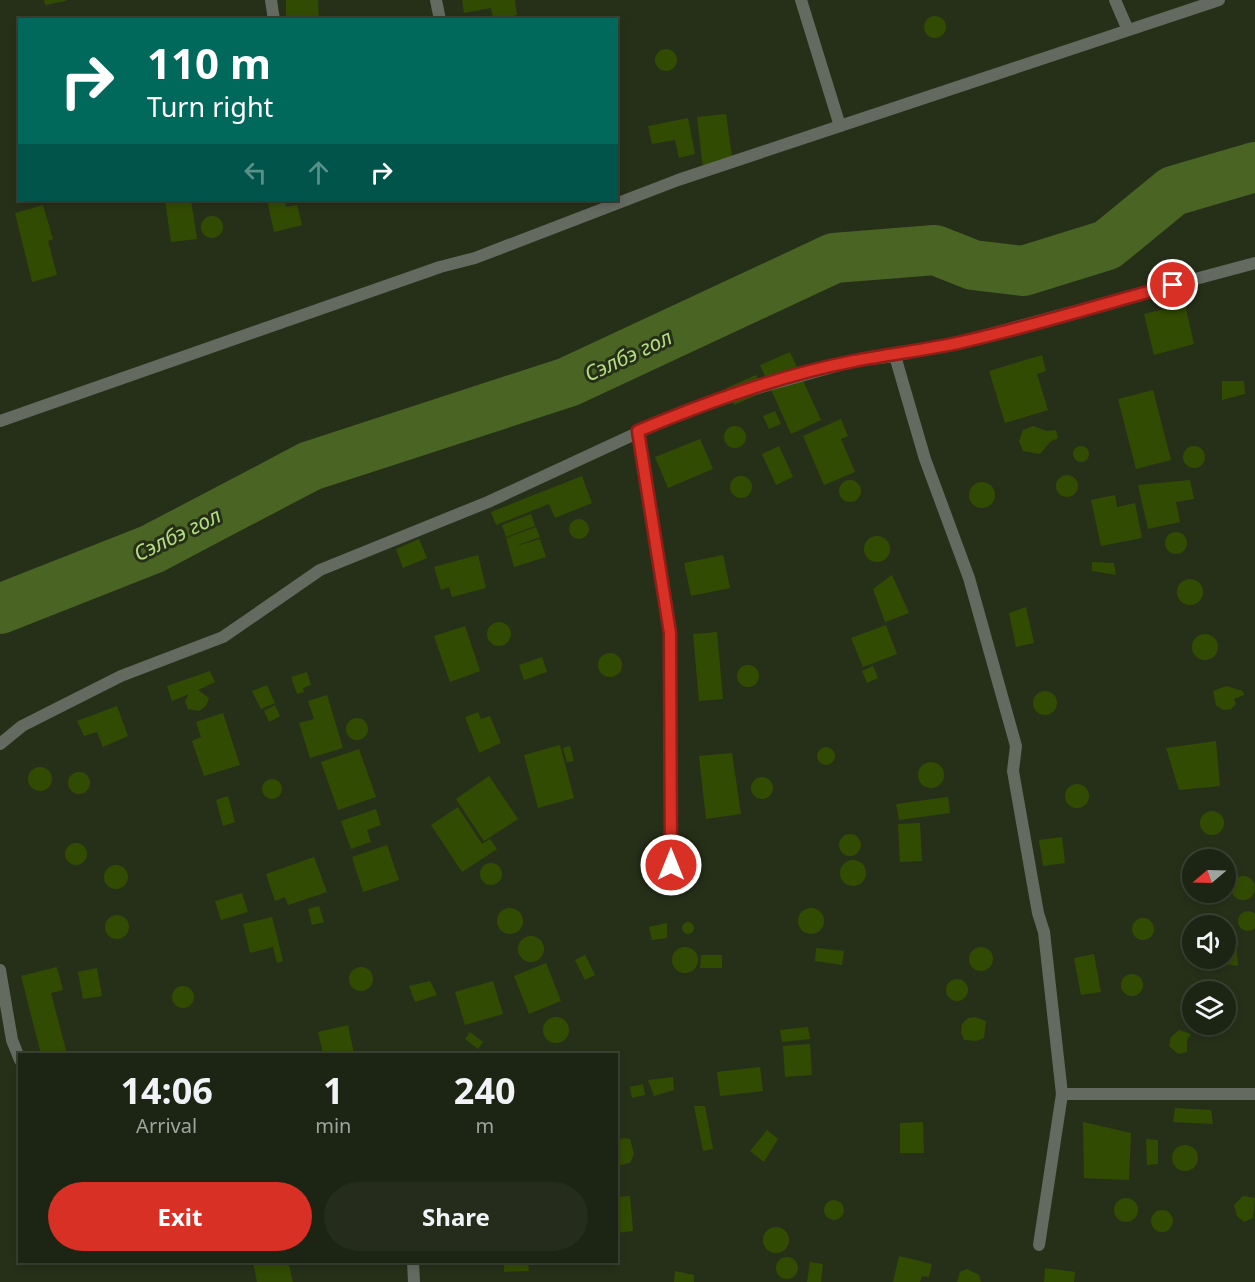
<!DOCTYPE html>
<meta charset="utf-8">
<style>
:root{--surface:#1c2413;--page:#252c1c;--text:#f1f3f6;--muted:#a0a4a0;--line:#3a4133;--accent:#d93025}
body{margin:0;font-family:"Noto Sans",sans-serif;background:var(--page);color:var(--text);height:100vh;display:flex;flex-direction:column;font-size:22px;white-space:nowrap}
*{box-sizing:border-box;margin:0}
p{font-size:20px;color:var(--muted)}
.icon{flex:none;width:33px;height:33px;fill:none;stroke:currentColor;stroke-width:2;stroke-linecap:round;stroke-linejoin:round}
.map{position:relative;flex:1;overflow:hidden}
.side{position:absolute;left:18px;top:1053px;width:600px;height:210px;display:flex;flex-direction:column;background:var(--surface);border-radius:0px;box-shadow:0 3px 9px #0003,0 0 0 2px var(--line)}
.side>*{flex:none}
.top-card{position:absolute;left:18px;top:18px;width:600px;height:183px;border-radius:0px;box-shadow:0 3px 9px #0003,0 0 0 2px var(--line);background:#00695c;color:#fff;overflow:hidden}
.needle{width:39px;rotate:251deg}
.tools{position:absolute;left:1182px;top:849px;display:grid;gap:12px}
.tools a{display:grid;place-items:center;width:54px;height:54px;border-radius:50%;background:var(--surface);box-shadow:0 3px 9px #0003,0 0 0 2px var(--line);font-size:30px}
.pin{position:absolute;display:grid;place-items:center;width:51px;height:51px;color:#fff;margin:-26px;border:3px solid #fff;border-radius:50%;box-shadow:0 2px 6px #0007}
.me{position:absolute;width:66px;margin:-33px;rotate:0deg;stroke-linejoin:round;filter:drop-shadow(0 0 4px #0008)}
.turn{display:flex;align-items:center;gap:21px;height:126px;padding:0 30px;font-size:27px}
.turn .icon{width:78px;height:78px;stroke-width:2.5}
.turn b{display:block;font-size:42px;line-height:51px}
.lanes{display:flex;align-items:center;height:57px;padding:0 30px;background:#0003;justify-content:center;gap:30px;direction:ltr}
.lanes .off{opacity:.35}
.eta{display:flex;justify-content:space-evenly;align-items:center;height:102px;text-align:center}
.eta b{font-size:36px;font-weight:700;line-height:42px}
.action{display:flex;gap:12px;margin-top:auto;padding:12px 30px}
.action a{flex:1;height:69px;border-radius:36px;background:var(--accent);color:#fff;font-size:24px;font-weight:700;line-height:69px;text-align:center}
.action a+a{background:var(--page);color:var(--text)}
.map>svg:first-child{display:block}
.lines{fill:none;stroke-linecap:round;stroke-linejoin:round}
.river{stroke:#4a6523;stroke-width:50}
.building{fill:#324b03}
.street{stroke:#646a5f;stroke-width:12}
.route-casing{stroke:#8d1f18;stroke-width:15}
.route{stroke:#d93025;stroke-width:10}
.labels{text-anchor:middle;dominant-baseline:central;stroke-width:6;stroke-linejoin:round;paint-order:stroke}
.water-label{font-size:21px;font-style:italic;fill:#b4dd81;stroke:#263019}
</style>
<div class="map">
<svg width="1255" height="1282" viewBox="0 0 1255 1282">
<rect width="100%" height="100%" fill="#263019"/>
<g class="lines">
<path class="river" d="M 0,609 L 152,549 L 310,466 L 568,382 L 834,258 L 935,250 L 973,265 L 1023,271 L 1107,245 L 1173,191 L 1255,167"/>
</g>
<g class="building">
<path d="M 44,0 L 66,0 L 66,1 L 45,5 Z"/>
<path d="M 286,0 L 318,0 L 319,20 L 286,20 Z"/>
<path d="M 462,0 L 515,0 L 517,15 L 493,20 L 491,8 L 464,13 Z"/>
<circle cx="935" cy="27" r="11"/>
<circle cx="666" cy="60" r="11"/>
<path d="M 726,114 L 733,164 L 703,168 L 697,117 Z"/>
<path d="M 688,118 L 695,154 L 679,158 L 675,140 L 652,144 L 648,126 Z"/>
<path d="M 165,200 L 191,200 L 197,239 L 171,242 Z"/>
<path d="M 267,200 L 285,200 L 286,207 L 297,205 L 302,225 L 274,232 Z"/>
<path d="M 43,205 L 53,239 L 48,241 L 57,275 L 32,282 L 15,213 Z"/>
<circle cx="212" cy="227" r="11"/>
<path d="M 1185,304 L 1194,344 L 1154,355 L 1144,314 Z"/>
<path d="M 790,352 L 821,420 L 791,434 L 760,365 Z"/>
<path d="M 1042,355 L 1046,371 L 1037,374 L 1048,410 L 1005,423 L 989,371 Z"/>
<path d="M 756,375 L 764,392 L 734,405 L 726,388 Z"/>
<path d="M 1222,381 L 1244,381 L 1245,394 L 1222,400 Z"/>
<path d="M 1153,390 L 1171,460 L 1136,469 L 1118,399 Z"/>
<path d="M 775,411 L 781,424 L 769,429 L 763,416 Z"/>
<path d="M 841,419 L 848,436 L 841,439 L 855,472 L 824,485 L 803,436 Z"/>
<path d="M 1033,426 L 1047,431 L 1056,430 L 1058,438 L 1050,442 L 1040,454 L 1023,451 L 1019,441 L 1023,430 Z"/>
<circle cx="735" cy="437" r="11"/>
<path d="M 700,439 L 713,469 L 668,488 L 655,457 Z"/>
<path d="M 779,446 L 793,477 L 776,485 L 762,454 Z"/>
<circle cx="1194" cy="457" r="11"/>
<circle cx="1081" cy="454" r="8"/>
<circle cx="1067" cy="486" r="11"/>
<path d="M 582,476 L 592,503 L 555,518 L 549,504 L 496,525 L 491,512 Z"/>
<circle cx="741" cy="487" r="11"/>
<path d="M 1190,480 L 1194,499 L 1176,502 L 1180,522 L 1148,529 L 1138,485 Z"/>
<circle cx="850" cy="491" r="11"/>
<circle cx="982" cy="495" r="13"/>
<path d="M 1115,495 L 1117,507 L 1135,503 L 1142,538 L 1101,546 L 1091,500 Z"/>
<path d="M 531,514 L 535,526 L 506,537 L 502,525 Z"/>
<circle cx="579" cy="529" r="10"/>
<path d="M 536,527 L 540,537 L 513,547 L 540,539 L 546,557 L 514,567 L 506,538 Z"/>
<circle cx="1176" cy="543" r="11"/>
<circle cx="877" cy="549" r="13"/>
<path d="M 419,539 L 427,558 L 403,568 L 396,549 Z"/>
<path d="M 478,555 L 486,588 L 452,597 L 449,587 L 441,590 L 434,567 Z"/>
<path d="M 723,555 L 730,588 L 691,596 L 684,563 Z"/>
<path d="M 1092,562 L 1114,563 L 1116,575 L 1092,571 Z"/>
<path d="M 892,575 L 909,613 L 885,622 L 873,589 Z"/>
<circle cx="1190" cy="592" r="13"/>
<path d="M 1026,607 L 1034,643 L 1016,647 L 1009,613 Z"/>
<circle cx="499" cy="634" r="12"/>
<path d="M 886,625 L 897,654 L 863,667 L 851,638 Z"/>
<path d="M 465,626 L 480,671 L 450,682 L 434,636 Z"/>
<path d="M 717,632 L 723,699 L 699,701 L 693,634 Z"/>
<circle cx="1205" cy="647" r="13"/>
<circle cx="610" cy="665" r="12"/>
<path d="M 542,657 L 547,672 L 524,680 L 519,665 Z"/>
<circle cx="748" cy="676" r="11"/>
<path d="M 873,666 L 878,678 L 867,683 L 862,671 Z"/>
<path d="M 210,671 L 215,682 L 198,690 L 209,698 L 206,706 L 199,711 L 188,709 L 185,701 L 189,694 L 172,701 L 167,686 Z"/>
<path d="M 307,672 L 311,685 L 303,688 L 304,692 L 297,694 L 291,677 Z"/>
<path d="M 267,685 L 275,703 L 261,709 L 252,691 Z"/>
<path d="M 1226,686 L 1243,691 L 1244,695 L 1234,699 L 1236,704 L 1231,709 L 1223,710 L 1216,705 L 1213,691 Z"/>
<circle cx="1045" cy="703" r="12"/>
<path d="M 327,695 L 343,748 L 310,758 L 299,723 L 314,719 L 308,701 Z"/>
<path d="M 275,705 L 280,716 L 269,722 L 264,711 Z"/>
<path d="M 117,706 L 128,736 L 103,747 L 97,732 L 84,736 L 77,721 Z"/>
<path d="M 478,712 L 481,719 L 490,716 L 501,743 L 479,753 L 465,717 Z"/>
<path d="M 223,713 L 240,765 L 204,776 L 192,741 L 201,737 L 196,722 Z"/>
<circle cx="357" cy="729" r="11"/>
<path d="M 1216,741 L 1220,786 L 1179,790 L 1166,748 Z"/>
<path d="M 560,745 L 574,798 L 538,808 L 524,755 Z"/>
<path d="M 570,746 L 574,761 L 567,762 L 563,748 Z"/>
<circle cx="826" cy="756" r="9"/>
<path d="M 359,749 L 376,797 L 338,810 L 321,762 Z"/>
<path d="M 732,753 L 741,814 L 706,819 L 699,756 Z"/>
<circle cx="931" cy="775" r="13"/>
<circle cx="40" cy="779" r="12"/>
<circle cx="79" cy="783" r="11"/>
<path d="M 489,776 L 518,819 L 484,841 L 456,799 Z"/>
<circle cx="762" cy="788" r="11"/>
<circle cx="272" cy="789" r="10"/>
<circle cx="1077" cy="796" r="12"/>
<path d="M 228,796 L 235,822 L 223,826 L 216,800 Z"/>
<path d="M 948,797 L 950,813 L 899,820 L 896,804 Z"/>
<path d="M 458,807 L 482,844 L 490,839 L 497,849 L 462,872 L 431,825 Z"/>
<path d="M 376,809 L 381,825 L 367,830 L 371,842 L 351,849 L 341,821 Z"/>
<circle cx="1212" cy="823" r="12"/>
<path d="M 920,823 L 922,861 L 900,862 L 898,824 Z"/>
<circle cx="850" cy="845" r="11"/>
<path d="M 1062,837 L 1065,863 L 1043,866 L 1039,840 Z"/>
<circle cx="76" cy="854" r="11"/>
<path d="M 387,845 L 399,880 L 363,892 L 352,857 Z"/>
<path d="M 314,857 L 327,892 L 288,905 L 285,897 L 275,901 L 266,874 Z"/>
<circle cx="853" cy="873" r="13"/>
<circle cx="491" cy="874" r="11"/>
<circle cx="116" cy="877" r="12"/>
<circle cx="1243" cy="888" r="12"/>
<path d="M 242,893 L 248,912 L 221,920 L 215,901 Z"/>
<path d="M 319,906 L 324,922 L 312,925 L 308,909 Z"/>
<circle cx="510" cy="921" r="13"/>
<circle cx="811" cy="921" r="13"/>
<circle cx="1248" cy="921" r="10"/>
<circle cx="117" cy="927" r="12"/>
<path d="M 272,917 L 283,961 L 277,963 L 273,947 L 250,953 L 243,924 Z"/>
<circle cx="1143" cy="929" r="11"/>
<circle cx="688" cy="928" r="6"/>
<path d="M 667,923 L 667,938 L 652,940 L 649,927 Z"/>
<circle cx="531" cy="949" r="13"/>
<path d="M 1236,938 L 1238,966 L 1222,964 L 1222,958 L 1226,958 L 1226,939 Z"/>
<circle cx="981" cy="959" r="12"/>
<circle cx="685" cy="960" r="13"/>
<path d="M 816,948 L 844,951 L 842,965 L 815,961 Z"/>
<path d="M 1094,954 L 1101,992 L 1081,995 L 1074,958 Z"/>
<path d="M 585,955 L 595,975 L 585,980 L 575,960 Z"/>
<path d="M 701,955 L 722,955 L 722,968 L 700,968 Z"/>
<path d="M 546,963 L 561,1001 L 529,1014 L 514,976 Z"/>
<circle cx="361" cy="979" r="12"/>
<path d="M 57,967 L 63,990 L 51,993 L 67,1054 L 41,1054 L 21,976 Z"/>
<path d="M 97,968 L 102,996 L 83,999 L 78,972 Z"/>
<circle cx="1132" cy="985" r="11"/>
<circle cx="957" cy="990" r="11"/>
<path d="M 430,981 L 437,995 L 415,1002 L 409,986 Z"/>
<path d="M 493,981 L 503,1014 L 465,1025 L 455,992 Z"/>
<circle cx="183" cy="997" r="11"/>
<path d="M 975,1017 L 986,1021 L 984,1038 L 976,1041 L 964,1040 L 961,1032 L 962,1024 L 968,1018 Z"/>
<circle cx="556" cy="1030" r="13"/>
<path d="M 348,1025 L 354,1054 L 323,1054 L 318,1032 Z"/>
<path d="M 808,1027 L 810,1039 L 782,1042 L 780,1030 Z"/>
<path d="M 1179,1030 L 1191,1034 L 1187,1040 L 1187,1052 L 1178,1054 L 1169,1046 L 1171,1037 Z"/>
<path d="M 470,1032 L 483,1042 L 478,1049 L 465,1039 Z"/>
<path d="M 810,1044 L 812,1075 L 785,1077 L 783,1046 Z"/>
<path d="M 760,1067 L 763,1091 L 720,1096 L 717,1072 Z"/>
<path d="M 673,1077 L 674,1090 L 654,1096 L 648,1080 Z"/>
<path d="M 643,1084 L 645,1095 L 632,1098 L 630,1087 Z"/>
<path d="M 694,1106 L 705,1106 L 713,1149 L 703,1151 Z"/>
<path d="M 1175,1108 L 1211,1110 L 1213,1124 L 1173,1122 Z"/>
<path d="M 923,1122 L 924,1153 L 900,1153 L 900,1123 Z"/>
<path d="M 1083,1122 L 1131,1133 L 1129,1180 L 1084,1178 Z"/>
<path d="M 767,1130 L 778,1139 L 764,1162 L 750,1151 Z"/>
<path d="M 623,1138 L 630,1139 L 634,1154 L 630,1163 L 617,1166 L 616,1141 Z"/>
<path d="M 1146,1139 L 1158,1140 L 1158,1164 L 1147,1165 Z"/>
<circle cx="1185" cy="1158" r="13"/>
<path d="M 630,1196 L 633,1231 L 616,1233 L 616,1197 Z"/>
<path d="M 1243,1196 L 1255,1198 L 1253,1218 L 1244,1222 L 1237,1216 L 1234,1205 Z"/>
<circle cx="1126" cy="1210" r="12"/>
<circle cx="834" cy="1210" r="10"/>
<circle cx="1162" cy="1221" r="11"/>
<circle cx="776" cy="1240" r="13"/>
<path d="M 899,1256 L 932,1264 L 929,1277 L 922,1276 L 920,1282 L 893,1282 Z"/>
<circle cx="787" cy="1268" r="11"/>
<path d="M 253,1262 L 299,1262 L 300,1263 L 289,1265 L 293,1282 L 257,1282 Z"/>
<path d="M 504,1262 L 528,1262 L 529,1271 L 504,1272 Z"/>
<path d="M 810,1262 L 823,1264 L 821,1282 L 807,1282 Z"/>
<path d="M 1045,1268 L 1075,1272 L 1074,1282 L 1044,1282 Z"/>
<path d="M 967,1269 L 979,1275 L 981,1282 L 957,1282 L 960,1272 Z"/>
<path d="M 675,1271 L 694,1275 L 694,1282 L 674,1282 Z"/>
</g>
<g class="lines">
<g class="street">
<path d="M 271,0 L 274,20"/>
<path d="M 436,0 L 440,20"/>
<path d="M 801,0 L 840,126 L 1219,0"/>
<path d="M 1115,0 L 1128,30"/>
<path d="M 895,356 L 925,459 L 969,578 L 1016,746 L 1013,771 L 1038,913 L 1044,932 L 1062,1094 L 1255,1094"/>
<path d="M 0,421 L 440,267 L 475,258 L 678,180 L 840,126"/>
<path d="M 638,431 L 670,633 L 671,865"/>
<path d="M 0,744 L 22,726 L 121,676 L 223,637 L 320,570 L 488,502 L 676,415 L 747,391 L 854,361 L 895,356 L 964,341 L 1255,263"/>
<path d="M 0,970 L 12,1040 L 20,1060"/>
<path d="M 1039,1245 L 1062,1094"/>
<path d="M 413,1262 L 414,1282"/>
</g>
</g>
<g class="lines">
<defs>
<path id="route" d="M 671,865 L 670,633 L 638,431 C 707,402 781,375 854,361 C 890,354 926,350 962,342 C 1033,326 1103,304 1173,285"/>
</defs>
<use href="#route" class="route-casing"/>
<use href="#route" class="route"/>
</g>
<g class="labels">
<g class="water-label">
<text transform="translate(628 355) rotate(-25)">Сэлбэ гол</text>
<text transform="translate(177 534) rotate(-26)">Сэлбэ гол</text>
</g>
</g>
</svg>
<div class="tools">
<a><svg class="needle" viewBox="-14 -14 28 28"><path d="M0-13l5 13h-10z" fill="#e53935"/><path d="M0 13l5-13h-10z" fill="#a0a4a0"/></svg></a>
<a><svg class="icon" aria-label="sound" viewBox="0 0 24 24"><path d="M4 9h4l5-4v14l-5-4H4zM17 9q2 3 0 6"/></svg></a>
<a><svg class="icon" aria-label="layers" viewBox="0 0 24 24"><path d="M12 4l9 5-9 5-9-5zM3 14l9 5 9-5"/></svg></a>
</div>
<div class="pin" style="left:1173px;top:285px;background:#d93025"><svg class="icon" aria-label="arrive" viewBox="0 0 24 24"><path d="M6 21V4h12l-3 4 3 4H6"/></svg></div>
<svg class="me" style="left:671px;top:865px" viewBox="-20 -20 40 40"><circle r="17" fill="#d93025" stroke="#fff" stroke-width="3"/><path d="M0-11L8 9 0 5-8 9z" fill="#fff"/></svg>
<div class="top-card">
<div class="turn"><svg class="icon" aria-label="right" viewBox="0 0 24 24"><path d="M7 20v-9h11M14 6l5 5-5 5"/></svg><div><b>110 m</b>Turn right</div></div>
<div class="lanes"><svg class="icon off" aria-label="left" viewBox="0 0 24 24"><path d="M17 20v-9H6M10 6l-5 5 5 5"/></svg><svg class="icon off" aria-label="ahead" viewBox="0 0 24 24"><path d="M12 20V5M6 11l6-6 6 6"/></svg><svg class="icon" aria-label="right" viewBox="0 0 24 24"><path d="M7 20v-9h11M14 6l5 5-5 5"/></svg></div>
</div>
<section class="side">
<div class="eta">
<div><b>14:06</b><p>Arrival</p></div>
<div><b>1</b><p>min</p></div>
<div><b>240</b><p>m</p></div>
</div>
<div class="action"><a>Exit</a><a>Share</a></div>
</section>
</div>
